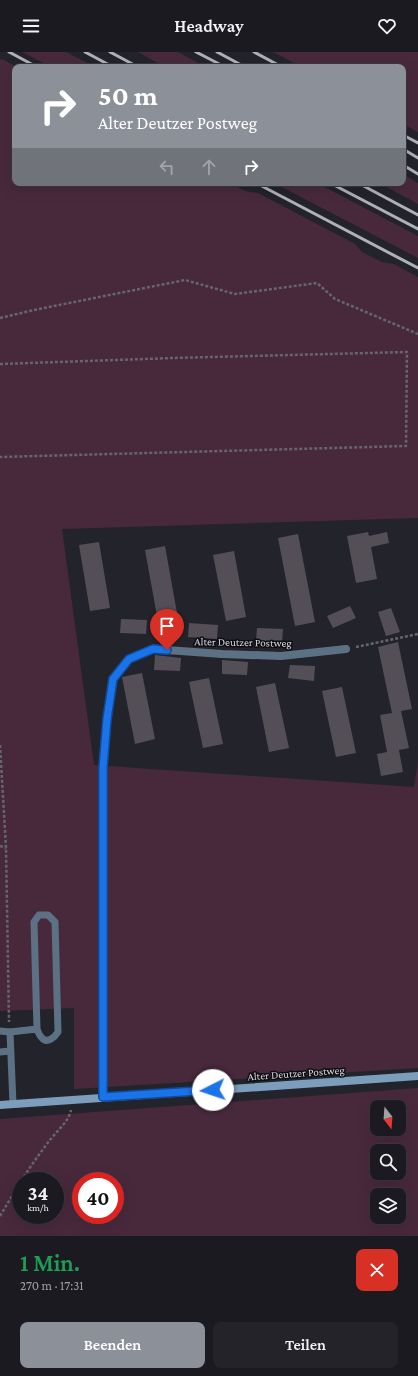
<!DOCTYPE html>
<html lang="de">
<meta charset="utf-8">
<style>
:root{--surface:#1a1a20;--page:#232329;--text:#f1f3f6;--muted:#9fa1a5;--line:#38383e;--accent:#8c9099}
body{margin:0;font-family:"Crimson Pro",serif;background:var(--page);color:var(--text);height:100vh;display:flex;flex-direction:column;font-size:15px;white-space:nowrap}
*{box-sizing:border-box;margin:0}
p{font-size:13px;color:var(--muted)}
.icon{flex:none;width:22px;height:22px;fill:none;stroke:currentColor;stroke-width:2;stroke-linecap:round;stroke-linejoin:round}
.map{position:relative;height:1184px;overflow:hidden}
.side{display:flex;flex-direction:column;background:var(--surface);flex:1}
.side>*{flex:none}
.banner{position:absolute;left:12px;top:12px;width:394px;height:122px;border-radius:8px;box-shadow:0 4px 16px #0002,0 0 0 1px var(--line);background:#8c9099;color:#fff;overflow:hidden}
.needle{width:26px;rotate:163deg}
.controls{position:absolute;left:370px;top:1048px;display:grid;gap:8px}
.controls a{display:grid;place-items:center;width:36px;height:36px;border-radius:8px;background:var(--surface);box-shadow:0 4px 16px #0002,0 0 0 1px var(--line);font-size:20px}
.speed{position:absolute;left:12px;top:1120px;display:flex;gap:8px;font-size:20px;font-weight:700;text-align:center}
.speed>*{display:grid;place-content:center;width:52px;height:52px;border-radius:50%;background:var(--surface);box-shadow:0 4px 16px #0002,0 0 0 1px var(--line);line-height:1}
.speed small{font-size:10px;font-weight:400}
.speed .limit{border:6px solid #d22;background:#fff;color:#111}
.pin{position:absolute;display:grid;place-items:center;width:34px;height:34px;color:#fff;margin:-41px -17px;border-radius:50% 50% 50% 0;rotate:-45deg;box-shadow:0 0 4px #0007}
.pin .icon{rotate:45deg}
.me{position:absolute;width:44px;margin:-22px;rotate:266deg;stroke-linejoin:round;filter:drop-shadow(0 0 3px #0008)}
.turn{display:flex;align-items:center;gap:14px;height:84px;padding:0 20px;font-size:18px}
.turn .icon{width:52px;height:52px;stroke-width:2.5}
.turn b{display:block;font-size:28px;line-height:34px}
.lanes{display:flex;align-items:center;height:38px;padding:0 20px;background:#0003;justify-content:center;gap:20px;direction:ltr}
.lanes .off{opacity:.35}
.round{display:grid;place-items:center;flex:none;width:42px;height:42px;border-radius:8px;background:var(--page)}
.head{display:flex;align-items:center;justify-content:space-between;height:68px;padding:0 20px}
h1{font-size:24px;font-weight:600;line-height:30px;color:#1e9e55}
.primary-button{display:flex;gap:8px;margin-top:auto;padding:8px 20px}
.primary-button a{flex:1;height:46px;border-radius:8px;background:var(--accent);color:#fff;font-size:16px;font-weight:600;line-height:46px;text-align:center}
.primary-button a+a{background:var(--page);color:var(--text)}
header{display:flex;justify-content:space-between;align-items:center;height:52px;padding:0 20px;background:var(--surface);font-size:18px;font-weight:600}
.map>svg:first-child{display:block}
.green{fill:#48293c;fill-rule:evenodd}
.building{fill:#544f57}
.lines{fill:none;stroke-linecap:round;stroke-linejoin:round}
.path{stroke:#65666d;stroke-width:2.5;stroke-dasharray:3 2;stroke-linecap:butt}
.lane{stroke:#5d7184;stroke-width:7}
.street{stroke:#5d7184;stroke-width:8}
.secondary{stroke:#7d9dbc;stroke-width:8}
.rail{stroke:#b0b0b7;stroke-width:3}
.route-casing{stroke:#114b97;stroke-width:10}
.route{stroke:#1a73e8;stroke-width:7}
.labels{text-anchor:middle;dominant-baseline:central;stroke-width:3;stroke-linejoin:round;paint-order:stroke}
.street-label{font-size:11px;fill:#dbdbe1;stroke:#0c0d10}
</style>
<header><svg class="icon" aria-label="menu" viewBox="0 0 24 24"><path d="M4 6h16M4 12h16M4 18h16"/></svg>Headway<svg class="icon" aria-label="heart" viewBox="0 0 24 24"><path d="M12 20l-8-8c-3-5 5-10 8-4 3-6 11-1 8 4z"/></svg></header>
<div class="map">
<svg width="418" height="1184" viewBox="0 0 418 1184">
<rect width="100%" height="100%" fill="#22232b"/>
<g class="green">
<path d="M 22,0 L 66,0 L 95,15 L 51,15 Z"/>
<path d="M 138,0 L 178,0 L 206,15 L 165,15 Z"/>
<path d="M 273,0 L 418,0 L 418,80 L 403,72 L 403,15 L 302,15 Z"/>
<path d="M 2,7 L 17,15 L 15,15 L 15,131 L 233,131 C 239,138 249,140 258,141 L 355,192 L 362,200 L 382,210 L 394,212 L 418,225 L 418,466 L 62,477 L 94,713 L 414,735 L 418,709 L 418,1016 L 74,1037 L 74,956 L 0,959 L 0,8 Z"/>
<path d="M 403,122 L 418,131 L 418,152 L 379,131 L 403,131 Z"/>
<path d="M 274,131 L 317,131 L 418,184 L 418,206 Z"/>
<path d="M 418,1036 L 418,1184 L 0,1184 L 0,1067 ZM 377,1055 L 399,1055 L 399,1077 L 377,1077 ZM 377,1099 L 399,1099 L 399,1121 L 377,1121 ZM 21,1129 L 55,1129 L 55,1163 L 21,1163 ZM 81,1129 L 115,1129 L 115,1163 L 81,1163 ZM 377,1143 L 399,1143 L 399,1165 L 377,1165 Z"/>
</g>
<g class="building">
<path d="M 368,480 L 369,484 L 387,480 L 389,491 L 371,495 L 377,527 L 356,531 L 347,484 Z"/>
<path d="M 298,482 L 315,570 L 295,574 L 278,486 Z"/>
<path d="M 99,490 L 110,556 L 90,559 L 79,493 Z"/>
<path d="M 165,494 L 177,561 L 157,564 L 145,498 Z"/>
<path d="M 234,499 L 246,565 L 226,569 L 213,503 Z"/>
<path d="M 350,554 L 356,566 L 333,576 L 327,564 Z"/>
<path d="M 391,556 L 400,580 L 386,584 L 378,560 Z"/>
<path d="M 121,567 L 147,568 L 146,582 L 120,581 Z"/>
<path d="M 189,571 L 218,573 L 217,587 L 188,585 Z"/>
<path d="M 257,576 L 283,577 L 282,591 L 256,589 Z"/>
<path d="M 398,590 L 412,657 L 401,659 L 409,696 L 399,698 L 403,720 L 381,724 L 377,702 L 387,700 L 380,663 L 392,661 L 378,595 Z"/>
<path d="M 155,603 L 181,606 L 180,619 L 154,618 Z"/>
<path d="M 222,608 L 248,610 L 247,623 L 222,622 Z"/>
<path d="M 290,613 L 315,614 L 314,629 L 288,626 Z"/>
<path d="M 142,621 L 155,687 L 135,692 L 122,625 Z"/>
<path d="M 209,626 L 223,692 L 203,696 L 189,630 Z"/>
<path d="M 275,631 L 289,696 L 269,700 L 256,635 Z"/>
<path d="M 342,635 L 356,701 L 336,705 L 322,639 Z"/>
</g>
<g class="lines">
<g class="path">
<path d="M 0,266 L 34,258 L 185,228 L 235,242 L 317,231 L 335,247 L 418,282"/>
<path d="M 0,312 L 173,306 L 407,300 L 406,394 L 0,405"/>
<path d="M 356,595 L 418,582"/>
<path d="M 0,693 L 6,796 L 9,970"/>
<path d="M 0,794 L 6,796"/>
<path d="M 21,1129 C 30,1115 40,1101 50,1088 C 57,1079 69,1069 71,1058"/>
<path d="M 0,1164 L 21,1129"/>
</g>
<g class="lane">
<path d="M 0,979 L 10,980 L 37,977 L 34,870 L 39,863 L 48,863 L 55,870 L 58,980 C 55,985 47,992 42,986 C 40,984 38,980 37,977"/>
<path d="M 10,980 L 13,1052"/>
<path d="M 0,1000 L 10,999"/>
</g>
<path class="street" d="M 103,1045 L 103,716 L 107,667 L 113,627 L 129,607 L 153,597 L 222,602 L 281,604 L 346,597"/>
<path class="secondary" d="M 0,1053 L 418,1024"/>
<g class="rail">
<path d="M 9,0 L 37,15"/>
<path d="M 85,0 L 113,15"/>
<path d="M 110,0 L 138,15"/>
<path d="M 196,0 L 225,15"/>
<path d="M 217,0 L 245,15"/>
<path d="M 254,0 L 282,15"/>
<path d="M 403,83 L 418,91"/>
<path d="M 403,97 L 418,106"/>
<path d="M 403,113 L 418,122"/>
<path d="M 256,131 L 418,216"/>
<path d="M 330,131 L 418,177"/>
<path d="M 358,131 L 418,163"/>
</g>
</g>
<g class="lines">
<defs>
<path id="route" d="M 167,598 L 153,597 L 129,607 L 113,627 L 107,667 L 103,716 L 103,1045 L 213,1038"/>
</defs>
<use href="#route" class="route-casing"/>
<use href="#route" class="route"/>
</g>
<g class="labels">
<g class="street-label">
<text transform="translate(243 590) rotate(1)">Alter Deutzer Postweg</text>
<text transform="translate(296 1021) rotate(-4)">Alter Deutzer Postweg</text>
</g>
</g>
</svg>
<div class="controls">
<a><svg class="needle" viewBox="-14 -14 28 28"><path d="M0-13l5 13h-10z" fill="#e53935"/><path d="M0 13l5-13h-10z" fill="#9fa1a5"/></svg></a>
<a><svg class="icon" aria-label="search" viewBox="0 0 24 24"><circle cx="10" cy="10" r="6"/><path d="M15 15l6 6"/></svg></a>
<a><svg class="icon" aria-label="layers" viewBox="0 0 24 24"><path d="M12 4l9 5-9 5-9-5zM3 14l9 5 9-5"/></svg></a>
</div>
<div class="speed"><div>34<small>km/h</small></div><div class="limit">40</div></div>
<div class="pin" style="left:167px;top:598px;background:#d93025"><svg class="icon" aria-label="arrive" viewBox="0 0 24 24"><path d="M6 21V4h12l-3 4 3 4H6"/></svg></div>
<svg class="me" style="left:213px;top:1038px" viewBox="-20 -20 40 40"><circle r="19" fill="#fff"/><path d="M0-13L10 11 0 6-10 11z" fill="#1a73e8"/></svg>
<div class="banner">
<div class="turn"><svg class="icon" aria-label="right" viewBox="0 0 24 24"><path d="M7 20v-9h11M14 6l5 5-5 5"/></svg><div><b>50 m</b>Alter Deutzer Postweg</div></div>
<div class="lanes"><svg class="icon off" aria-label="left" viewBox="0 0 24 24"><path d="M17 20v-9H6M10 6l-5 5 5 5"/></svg><svg class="icon off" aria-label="ahead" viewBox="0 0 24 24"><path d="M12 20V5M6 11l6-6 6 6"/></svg><svg class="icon" aria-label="right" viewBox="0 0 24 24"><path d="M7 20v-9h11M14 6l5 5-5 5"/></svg></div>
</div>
</div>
<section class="side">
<div class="head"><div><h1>1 Min.</h1><p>270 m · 17:31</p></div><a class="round" style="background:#d93025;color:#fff"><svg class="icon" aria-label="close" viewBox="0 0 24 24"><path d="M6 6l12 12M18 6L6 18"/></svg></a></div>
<div class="primary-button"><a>Beenden</a><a>Teilen</a></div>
</section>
